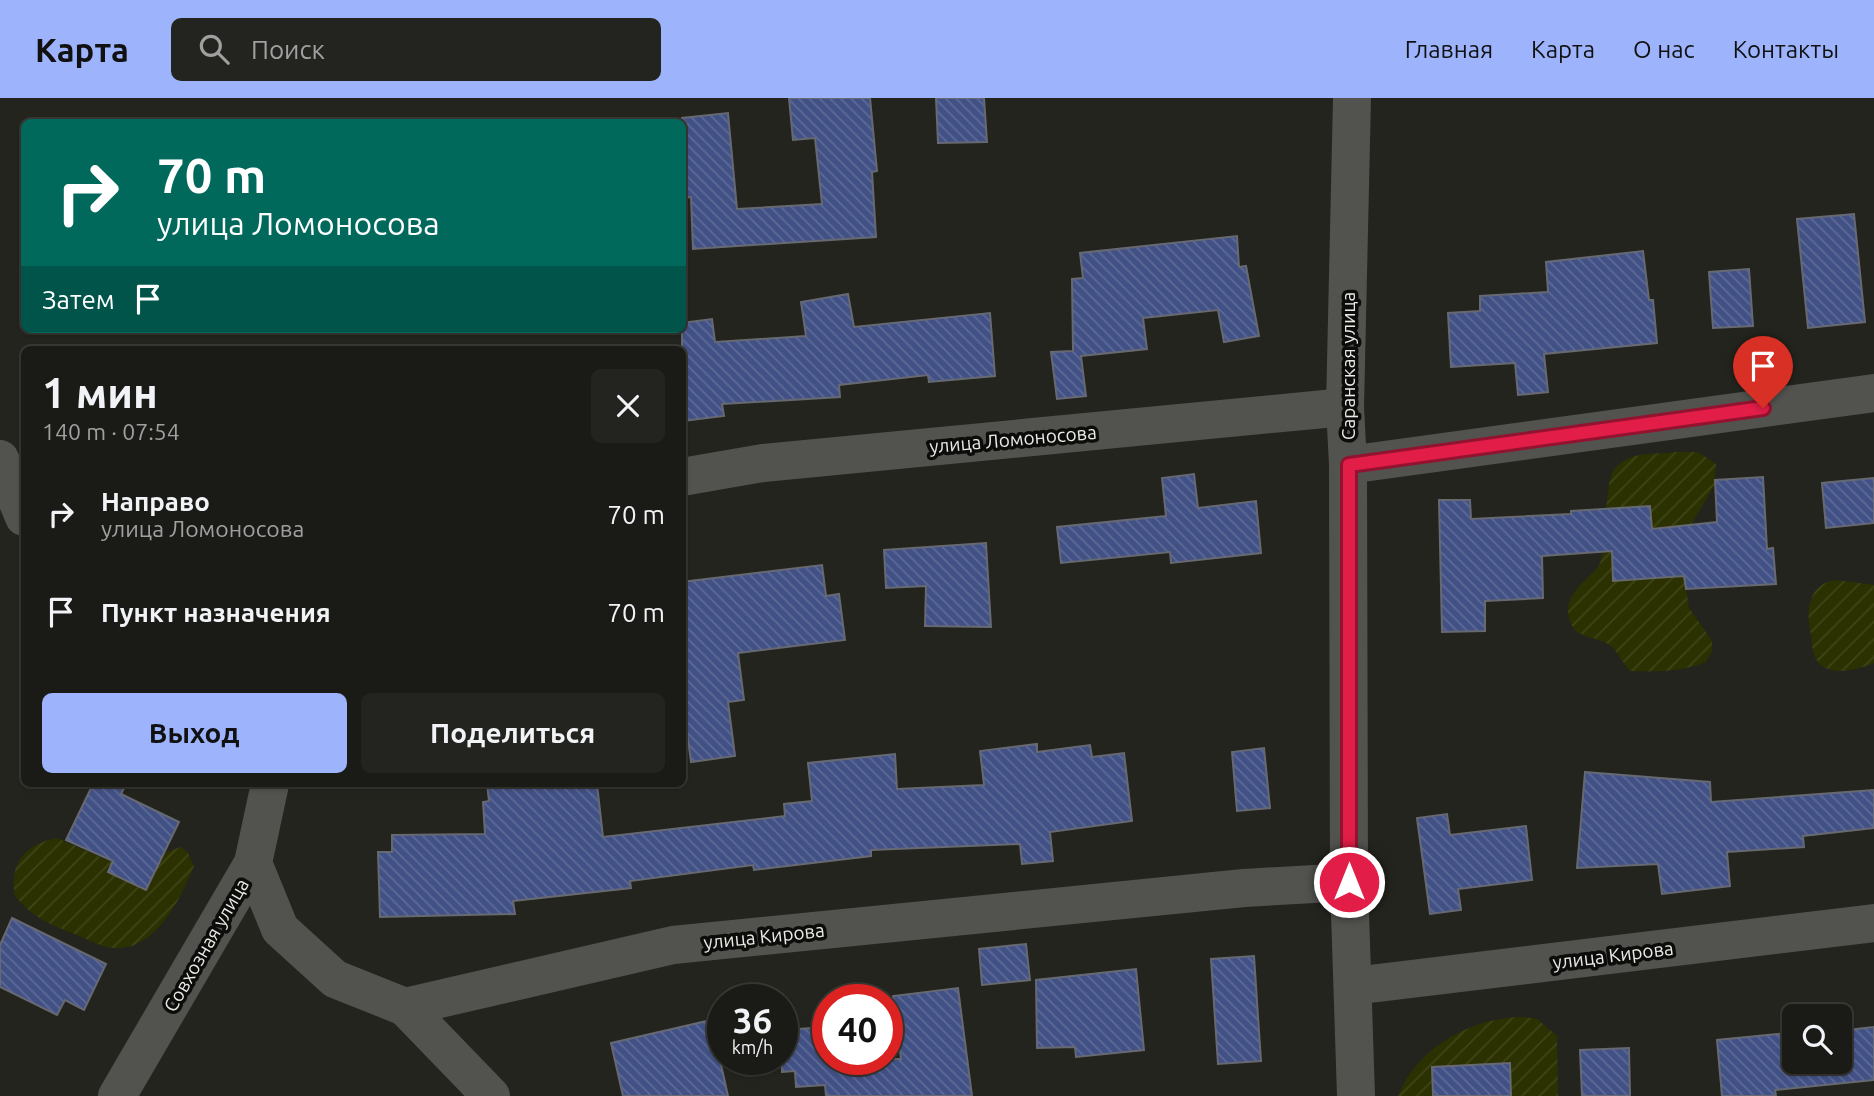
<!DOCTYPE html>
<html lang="ru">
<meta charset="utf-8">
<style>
:root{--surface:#1a1b16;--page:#23241f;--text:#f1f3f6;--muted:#9fa1a1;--line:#383935;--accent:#9db4fd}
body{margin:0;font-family:Ubuntu,sans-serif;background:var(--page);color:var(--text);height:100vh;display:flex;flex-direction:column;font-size:26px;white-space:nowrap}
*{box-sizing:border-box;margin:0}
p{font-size:23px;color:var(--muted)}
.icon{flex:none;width:38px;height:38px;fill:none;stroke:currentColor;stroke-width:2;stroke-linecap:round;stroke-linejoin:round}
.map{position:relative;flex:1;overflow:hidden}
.side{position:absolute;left:21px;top:248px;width:665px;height:441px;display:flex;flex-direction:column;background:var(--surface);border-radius:10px;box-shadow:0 2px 5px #0004,0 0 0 2px var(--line)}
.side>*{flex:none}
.guide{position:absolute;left:21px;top:21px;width:665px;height:214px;border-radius:10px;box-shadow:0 2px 5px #0004,0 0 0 2px var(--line);background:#00695c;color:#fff;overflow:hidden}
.fabs{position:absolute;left:1782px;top:906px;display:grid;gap:14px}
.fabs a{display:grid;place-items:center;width:70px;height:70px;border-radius:10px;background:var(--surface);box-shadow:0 2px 5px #0004,0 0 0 2px var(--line);font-size:35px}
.speed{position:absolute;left:707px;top:886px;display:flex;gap:14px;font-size:35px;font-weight:700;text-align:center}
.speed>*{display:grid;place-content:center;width:91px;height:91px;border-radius:50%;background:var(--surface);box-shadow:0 2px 5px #0004,0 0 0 2px var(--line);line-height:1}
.speed small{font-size:18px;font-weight:400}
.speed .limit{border:10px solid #d22;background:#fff;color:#111}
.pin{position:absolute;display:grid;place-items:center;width:60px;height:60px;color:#fff;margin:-72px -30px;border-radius:50% 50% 50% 0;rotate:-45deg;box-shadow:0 0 7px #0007}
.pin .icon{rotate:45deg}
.me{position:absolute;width:77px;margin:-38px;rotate:0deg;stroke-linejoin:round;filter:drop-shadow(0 0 5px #0008)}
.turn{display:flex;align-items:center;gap:24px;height:147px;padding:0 21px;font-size:32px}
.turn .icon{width:91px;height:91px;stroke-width:2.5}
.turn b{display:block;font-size:49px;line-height:60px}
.then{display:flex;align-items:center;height:66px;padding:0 21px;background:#0003;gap:14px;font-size:26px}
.round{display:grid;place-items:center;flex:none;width:74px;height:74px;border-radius:10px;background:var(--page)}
.headline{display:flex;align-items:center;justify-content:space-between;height:119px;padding:0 21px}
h1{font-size:42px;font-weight:600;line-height:52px}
.action{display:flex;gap:14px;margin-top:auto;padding:14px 21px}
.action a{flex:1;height:80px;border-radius:10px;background:var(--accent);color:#111;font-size:28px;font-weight:600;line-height:80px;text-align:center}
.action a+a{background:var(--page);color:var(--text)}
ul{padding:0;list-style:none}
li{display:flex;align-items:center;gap:21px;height:98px;padding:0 21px}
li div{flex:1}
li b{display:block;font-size:26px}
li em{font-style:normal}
header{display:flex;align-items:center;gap:42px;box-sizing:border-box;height:98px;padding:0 35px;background:var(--accent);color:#111}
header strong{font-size:33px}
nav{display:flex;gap:38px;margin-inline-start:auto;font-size:24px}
.search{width:490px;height:63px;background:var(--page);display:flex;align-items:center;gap:18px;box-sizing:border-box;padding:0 24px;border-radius:10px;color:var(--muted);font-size:26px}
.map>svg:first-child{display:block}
.garden{fill:url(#garden-furrows)}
.building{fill:url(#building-back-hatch);stroke:#676972;stroke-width:2}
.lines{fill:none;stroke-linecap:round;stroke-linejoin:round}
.minor{stroke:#52534f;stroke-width:38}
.route-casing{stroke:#92132f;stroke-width:18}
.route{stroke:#e11d48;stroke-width:12}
.labels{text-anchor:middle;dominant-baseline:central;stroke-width:7;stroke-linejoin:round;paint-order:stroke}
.street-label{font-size:19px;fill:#eaebe6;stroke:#0c0d0a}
</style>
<header>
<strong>Карта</strong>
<div class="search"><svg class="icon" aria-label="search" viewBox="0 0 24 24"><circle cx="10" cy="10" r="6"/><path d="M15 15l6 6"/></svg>Поиск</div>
<nav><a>Главная</a><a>Карта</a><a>О нас</a><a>Контакты</a></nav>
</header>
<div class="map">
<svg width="1874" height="998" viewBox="0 0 1874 998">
<defs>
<pattern id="garden-furrows" width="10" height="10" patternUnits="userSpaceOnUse" patternTransform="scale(1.75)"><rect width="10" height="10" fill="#2b3100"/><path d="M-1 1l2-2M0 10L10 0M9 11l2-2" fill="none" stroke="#404519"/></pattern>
<pattern id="building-back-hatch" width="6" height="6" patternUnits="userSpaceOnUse" patternTransform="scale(1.75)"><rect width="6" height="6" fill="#425185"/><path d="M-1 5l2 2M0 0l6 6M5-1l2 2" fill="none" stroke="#5d6a96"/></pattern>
</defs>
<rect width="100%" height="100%" fill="#23241d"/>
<g class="garden">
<path d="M 1677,354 L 1698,354 L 1716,366 L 1714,388 L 1689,430 L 1683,472 L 1689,510 L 1712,543 L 1712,553 L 1706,564 C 1681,574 1657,574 1630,573 C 1623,566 1618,554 1611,548 C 1597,537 1574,543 1569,520 C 1562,491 1598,478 1601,462 C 1605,445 1606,383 1613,373 C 1628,352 1654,357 1677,354 Z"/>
<path d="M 1836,482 L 1874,487 L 1874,565 C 1858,572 1824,581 1815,559 C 1812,553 1812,544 1811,537 C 1806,514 1807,486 1836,482 Z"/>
<path d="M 57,740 L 118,767 L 138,766 L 180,749 L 187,753 L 194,768 C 180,802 153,859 107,849 C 95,846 83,839 72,835 C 47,825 32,819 15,798 C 9,765 25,746 57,740 Z"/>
<path d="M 1525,919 L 1537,921 L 1557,938 L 1558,998 L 1398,998 C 1417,949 1474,918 1525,919 Z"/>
</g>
<g class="building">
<path d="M 789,0 L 870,0 L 877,73 L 872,74 L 876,139 L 693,151 L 691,99 L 682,100 L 682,20 L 728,15 L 737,111 L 822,106 L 815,40 L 793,42 Z"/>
<path d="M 936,0 L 984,0 L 987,44 L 938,45 Z"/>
<path d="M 1854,116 L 1865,224 L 1808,230 L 1797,121 Z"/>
<path d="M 1237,138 L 1239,169 L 1246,168 L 1259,238 L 1224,244 L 1218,212 L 1143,220 L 1147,251 L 1081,258 L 1086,298 L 1057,301 L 1051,254 L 1073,253 L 1072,181 L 1083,180 L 1080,155 Z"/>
<path d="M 1643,153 L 1649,202 L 1653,202 L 1657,245 L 1544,256 L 1548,294 L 1518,297 L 1515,265 L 1451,269 L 1448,215 L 1480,213 L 1480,198 L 1548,194 L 1546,164 Z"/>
<path d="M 1749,171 L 1753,228 L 1713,230 L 1709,174 Z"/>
<path d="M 848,196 L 854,229 L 990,215 L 995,278 L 929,284 L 928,277 L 839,287 L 840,299 L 722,306 L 724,318 L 682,323 L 682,225 L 712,221 L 715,244 L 806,238 L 801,204 Z"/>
<path d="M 1194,376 L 1198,410 L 1256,403 L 1261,455 L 1171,465 L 1170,454 L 1061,465 L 1057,429 L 1166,418 L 1162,380 Z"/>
<path d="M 1763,379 L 1767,451 L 1773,450 L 1776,486 L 1686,491 L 1684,478 L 1613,483 L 1612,453 L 1542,458 L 1543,500 L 1485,503 L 1485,533 L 1442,534 L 1439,402 L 1470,402 L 1471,421 L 1571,416 L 1571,413 L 1650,408 L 1652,431 L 1717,424 L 1715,382 Z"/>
<path d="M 1874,380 L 1874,425 L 1826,430 L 1822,385 Z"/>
<path d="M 986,445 L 991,529 L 925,528 L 926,488 L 886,490 L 884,452 Z"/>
<path d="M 822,467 L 826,498 L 839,496 L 845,542 L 738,555 L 744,602 L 728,604 L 735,658 L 691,664 L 686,626 L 682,627 L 682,484 Z"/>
<path d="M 1037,646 L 1037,654 L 1090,647 L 1092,659 L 1124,655 L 1132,723 L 1050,734 L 1053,763 L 1022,766 L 1020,746 L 871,752 L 871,758 L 754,772 L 753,767 L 630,783 L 631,790 L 513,803 L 515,816 L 380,819 L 378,754 L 392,754 L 392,737 L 485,736 L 483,704 L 489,703 L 487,686 L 597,686 L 603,739 L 785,718 L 784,706 L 812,703 L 808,665 L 895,656 L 897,691 L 984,687 L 980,653 Z"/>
<path d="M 1264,650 L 1270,710 L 1237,713 L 1232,654 Z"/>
<path d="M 1585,674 L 1710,684 L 1711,704 L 1874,692 L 1874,730 L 1803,738 L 1804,749 L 1727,754 L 1730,788 L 1662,796 L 1658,766 L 1577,770 Z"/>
<path d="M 93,686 L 126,686 L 121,696 L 179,724 L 146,792 L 108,774 L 113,763 L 66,742 Z"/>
<path d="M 1447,716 L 1450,737 L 1526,728 L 1532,782 L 1458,791 L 1461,812 L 1430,816 L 1417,720 Z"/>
<path d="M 12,820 L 106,866 L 84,912 L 65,902 L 57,917 L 0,889 L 0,847 Z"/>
<path d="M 1026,846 L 1030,882 L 982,887 L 979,851 Z"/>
<path d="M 1254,858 L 1261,963 L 1218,966 L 1211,861 Z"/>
<path d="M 1136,871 L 1144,952 L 1076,959 L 1075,949 L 1037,950 L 1036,882 Z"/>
<path d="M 958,890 L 972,998 L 826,998 L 825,987 L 796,989 L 795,973 L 782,974 L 782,932 L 828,929 L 828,961 L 901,961 L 893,898 Z"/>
<path d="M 711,922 L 728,998 L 623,998 L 611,945 Z"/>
<path d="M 1874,929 L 1874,982 L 1775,992 L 1776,998 L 1722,998 L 1717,942 L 1787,935 L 1787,938 L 1794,938 L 1794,964 L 1839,964 L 1839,933 Z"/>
<path d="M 1629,950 L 1630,998 L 1582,998 L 1580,952 Z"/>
<path d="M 1510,965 L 1511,998 L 1433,998 L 1432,969 Z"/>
</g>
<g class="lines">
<g class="minor">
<path d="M 1352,0 L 1345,309 L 1348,367 L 1349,784 L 1356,998"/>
<path d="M 0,361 L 24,419"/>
<path d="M 1348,367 L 1874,295"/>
<path d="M 682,379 L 763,365 L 1345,309"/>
<path d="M 253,765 L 280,831 L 335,881 L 405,909 L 673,847 L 1244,790 L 1349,784"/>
<path d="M 1353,888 L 1874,825"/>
<path d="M 405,909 L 491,998"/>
<path d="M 117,998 L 253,765 L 270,686"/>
</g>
</g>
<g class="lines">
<defs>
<path id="route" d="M 1349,784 L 1349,367 L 1763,310"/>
</defs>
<use href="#route" class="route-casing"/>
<use href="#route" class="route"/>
</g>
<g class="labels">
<g class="street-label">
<text transform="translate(1348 268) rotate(-90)">Саранская улица</text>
<text transform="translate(1013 341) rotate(-5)">улица Ломоносова</text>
<text transform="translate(764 838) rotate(-6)">улица Кирова</text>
<text transform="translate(206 847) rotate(-60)">Совхозная улица</text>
<text transform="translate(1613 857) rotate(-7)">улица Кирова</text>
</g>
</g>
</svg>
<div class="fabs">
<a><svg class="icon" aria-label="search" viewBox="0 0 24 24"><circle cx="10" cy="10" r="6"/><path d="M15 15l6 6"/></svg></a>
</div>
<div class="speed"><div>36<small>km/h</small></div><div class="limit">40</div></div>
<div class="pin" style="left:1763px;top:310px;background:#d93025"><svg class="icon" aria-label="arrive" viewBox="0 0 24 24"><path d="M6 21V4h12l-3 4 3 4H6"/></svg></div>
<svg class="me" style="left:1349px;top:784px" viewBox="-20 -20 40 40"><circle r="17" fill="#e11d48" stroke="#fff" stroke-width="3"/><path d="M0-11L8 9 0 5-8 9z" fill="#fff"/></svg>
<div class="guide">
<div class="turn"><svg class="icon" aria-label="right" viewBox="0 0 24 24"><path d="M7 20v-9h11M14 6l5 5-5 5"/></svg><div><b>70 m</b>улица Ломоносова</div></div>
<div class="then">Затем<svg class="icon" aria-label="arrive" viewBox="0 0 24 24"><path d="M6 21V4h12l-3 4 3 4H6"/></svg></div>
</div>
<section class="side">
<div class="headline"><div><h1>1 мин</h1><p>140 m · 07:54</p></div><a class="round"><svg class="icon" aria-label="close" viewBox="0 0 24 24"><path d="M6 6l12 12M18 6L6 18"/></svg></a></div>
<ul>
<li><svg class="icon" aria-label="right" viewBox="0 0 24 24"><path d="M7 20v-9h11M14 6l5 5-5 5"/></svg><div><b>Направо</b><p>улица Ломоносова</p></div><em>70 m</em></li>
<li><svg class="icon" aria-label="arrive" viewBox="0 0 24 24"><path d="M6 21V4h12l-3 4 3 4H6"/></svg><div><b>Пункт назначения</b></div><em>70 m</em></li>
</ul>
<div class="action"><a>Выход</a><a>Поделиться</a></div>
</section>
</div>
